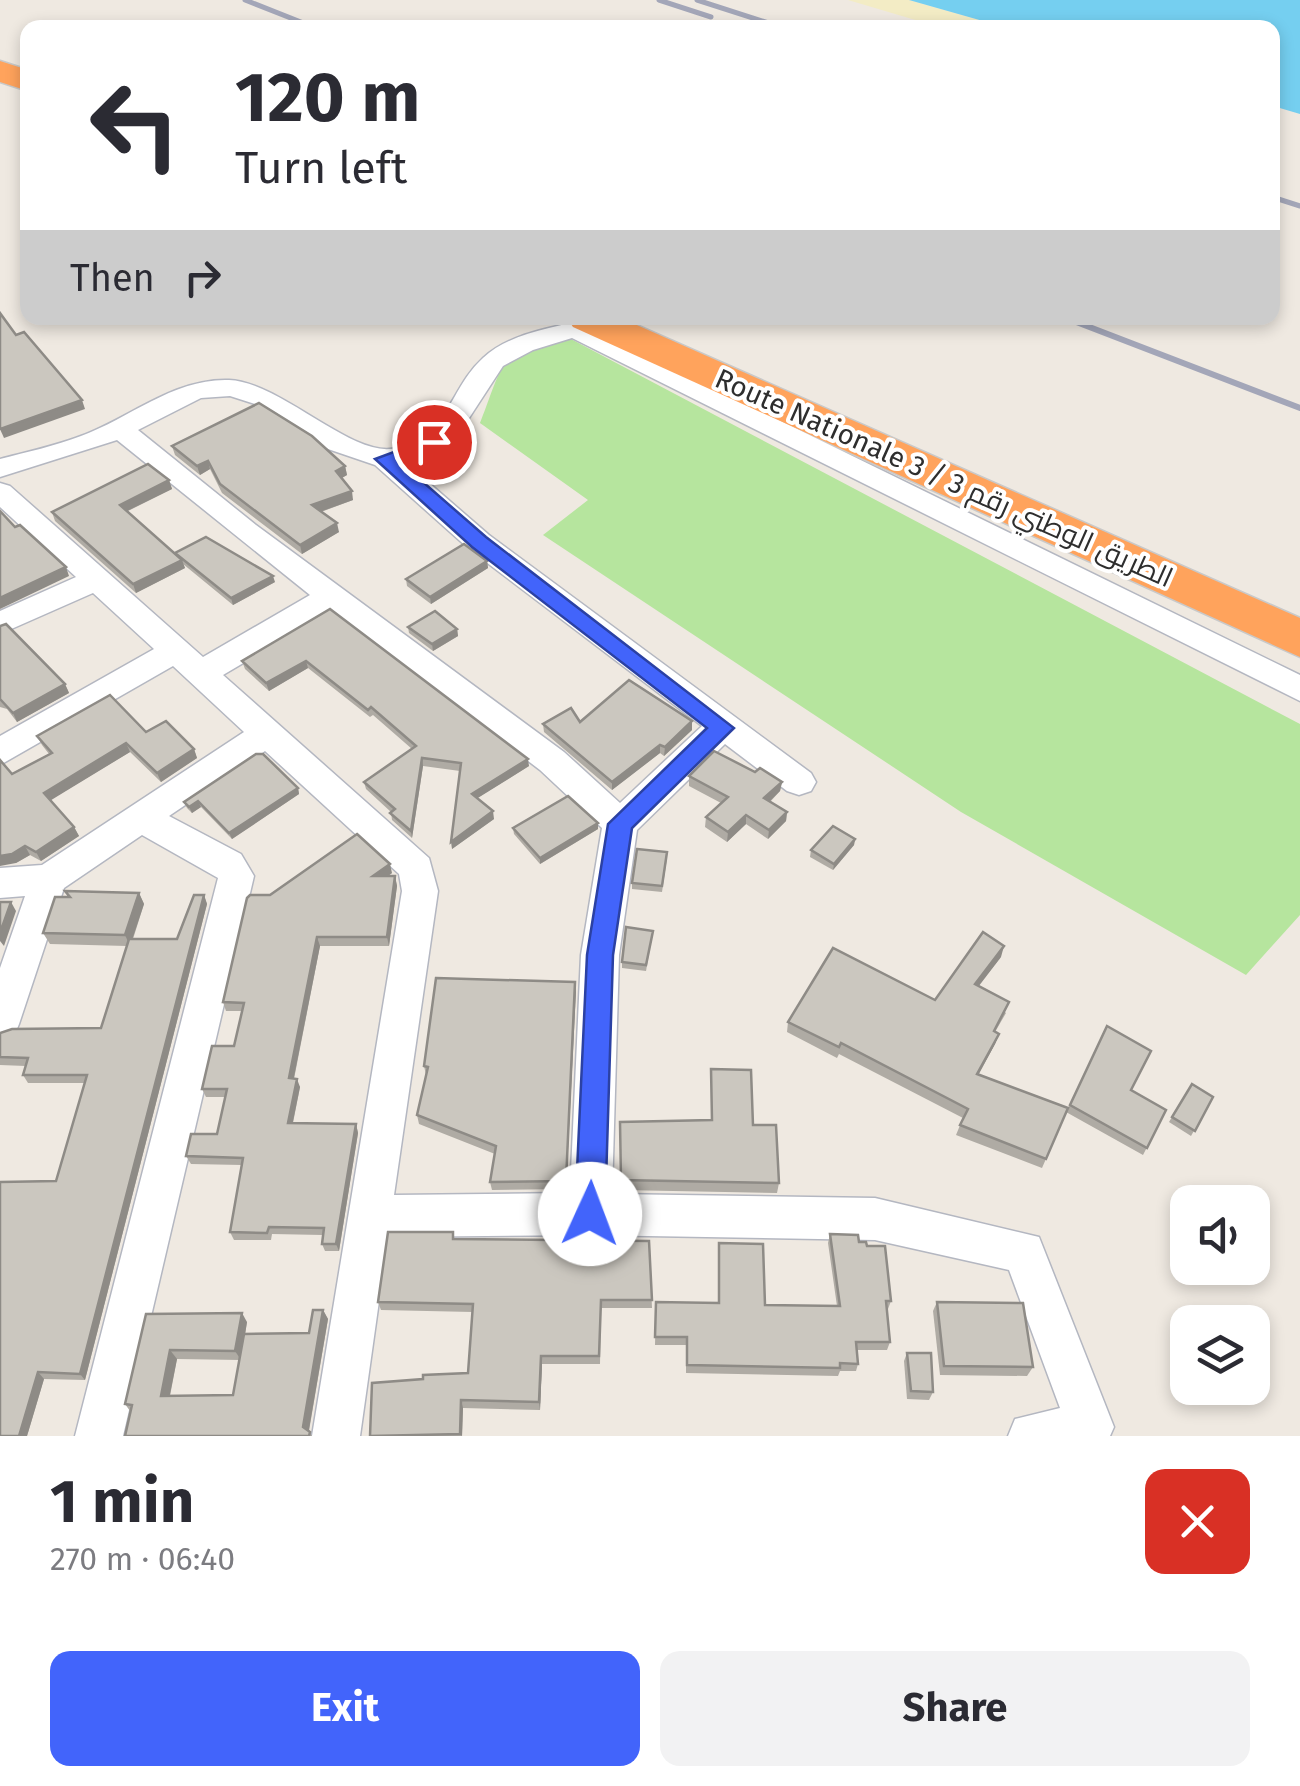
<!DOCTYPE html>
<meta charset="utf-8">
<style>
:root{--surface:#fff;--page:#f2f2f3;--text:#2b2b33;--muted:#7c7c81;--accent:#4264fb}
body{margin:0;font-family:"Fira Sans",Cairo,sans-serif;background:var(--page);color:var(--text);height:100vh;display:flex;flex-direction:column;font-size:38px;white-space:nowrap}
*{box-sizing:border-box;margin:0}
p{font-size:32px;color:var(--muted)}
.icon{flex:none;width:55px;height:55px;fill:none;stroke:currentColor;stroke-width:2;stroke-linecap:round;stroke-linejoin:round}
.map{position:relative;height:1436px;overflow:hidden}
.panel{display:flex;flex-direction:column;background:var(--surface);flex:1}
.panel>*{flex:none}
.top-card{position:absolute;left:20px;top:20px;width:1260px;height:305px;border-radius:20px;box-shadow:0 5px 15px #0003;background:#fff;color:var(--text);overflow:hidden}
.controls{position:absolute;left:1170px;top:1185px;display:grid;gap:20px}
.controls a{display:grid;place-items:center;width:100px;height:100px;border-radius:20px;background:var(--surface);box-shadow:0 5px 15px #0003;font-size:50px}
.pin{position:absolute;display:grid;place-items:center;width:85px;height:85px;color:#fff;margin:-42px;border:5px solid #fff;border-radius:50%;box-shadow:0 2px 10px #0007}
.me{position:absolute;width:110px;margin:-55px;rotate:2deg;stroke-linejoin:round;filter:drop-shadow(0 0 8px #0008)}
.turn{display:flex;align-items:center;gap:35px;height:210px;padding:0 50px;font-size:45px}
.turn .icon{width:130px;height:130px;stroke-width:2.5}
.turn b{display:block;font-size:70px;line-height:85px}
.then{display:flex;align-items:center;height:95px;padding:0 50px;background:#0003;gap:20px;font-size:38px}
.round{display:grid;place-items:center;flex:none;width:105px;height:105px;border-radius:20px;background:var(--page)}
.headline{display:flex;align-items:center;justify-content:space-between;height:170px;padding:0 50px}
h1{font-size:60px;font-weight:700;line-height:75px}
.button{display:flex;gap:20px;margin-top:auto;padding:20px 50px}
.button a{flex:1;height:115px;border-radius:20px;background:var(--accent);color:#fff;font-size:40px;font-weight:700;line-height:115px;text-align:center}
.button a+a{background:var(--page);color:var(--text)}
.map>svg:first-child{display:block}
.green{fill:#b6e59e}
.sand{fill:#f3ecc5}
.water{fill:#75cff0}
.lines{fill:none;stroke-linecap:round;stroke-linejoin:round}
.street-casing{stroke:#b4b7c1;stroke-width:3}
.highway-casing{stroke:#c9c9c9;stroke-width:3}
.street{fill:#fff;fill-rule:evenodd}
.highway{fill:#ffa35c;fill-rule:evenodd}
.rail-far1{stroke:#a3a6b8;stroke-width:5}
.rail{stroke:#a3a6b8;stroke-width:6}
.wall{fill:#afaba4;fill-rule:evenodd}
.shaded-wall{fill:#8e8b86}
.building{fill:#cbc7bf;stroke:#8e8b86;stroke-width:2.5}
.route{fill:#4264fb;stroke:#2b41a3;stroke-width:2.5}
.labels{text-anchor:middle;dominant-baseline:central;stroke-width:8;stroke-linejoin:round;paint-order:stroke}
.street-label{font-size:28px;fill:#2e2e2e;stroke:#fff}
</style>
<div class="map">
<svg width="1300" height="1436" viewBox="0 0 1300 1436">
<rect width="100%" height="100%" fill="#efe9e1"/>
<path class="green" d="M 569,338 L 1300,724 L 1300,915 L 1246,975 L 961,812 L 543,535 L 588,500 L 480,423 C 505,360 496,352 569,338 Z"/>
<path class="sand" d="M 848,0 L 909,0 L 1004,27 L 939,27 Z"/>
<path class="water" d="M 909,0 L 1300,0 L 1300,114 L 1273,106 L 1272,28 L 1004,27 Z"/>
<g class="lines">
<defs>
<path id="street" d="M 590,318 L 606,318 L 609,323 L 597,331 L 1300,675 L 1300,701 L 572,338 L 533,350 L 503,366 L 460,432 L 431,454 L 406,463 L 489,535 L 811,773 L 816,782 L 811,791 L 799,795 L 787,791 L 725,744 L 637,830 L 619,955 L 612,1194 L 875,1198 L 1039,1237 L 1114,1427 L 1110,1436 L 1008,1436 L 1015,1419 L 1060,1408 L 1009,1270 L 875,1240 L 590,1235 L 388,1237 L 360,1436 L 312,1436 L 402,891 L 399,874 L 265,751 L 169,816 L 241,854 L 254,876 L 123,1436 L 75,1436 L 218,878 L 142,835 L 64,888 L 19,1024 L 14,1036 L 0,1041 L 0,968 L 25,896 L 0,898 L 0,868 L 42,865 L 244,732 L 173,666 L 0,765 L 0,736 L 154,649 L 93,593 L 0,634 L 0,611 L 76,577 L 0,507 L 0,483 L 10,486 L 203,657 L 310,595 L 117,440 L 0,477 L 0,459 C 27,452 55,446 81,436 C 130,418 174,378 229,380 C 281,382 354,460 396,448 C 451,433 449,389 483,358 C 511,332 555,328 590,318 ZM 230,396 L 255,404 L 328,449 L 375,465 L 469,549 L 702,726 L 620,803 L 564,752 L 256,525 L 138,430 L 201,398 ZM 331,611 L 540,770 L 602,828 L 581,955 L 570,1193 L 394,1195 L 438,891 L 429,858 L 223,675 Z"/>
<g id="highway">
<path d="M 0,61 L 28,70 L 28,91 L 0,82 Z"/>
<path d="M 567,318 L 621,318 L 1300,618 L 1300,657 L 573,327 Z"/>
</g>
</defs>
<use href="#street" class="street-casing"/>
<use href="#highway" class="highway-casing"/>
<use href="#street" class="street"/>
<use href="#highway" class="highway"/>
<g class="rail-far1">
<path d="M 245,0 L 316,28"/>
<path d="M 659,0 L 711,17"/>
<path d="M 697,0 L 784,28"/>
<path d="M 1272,197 L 1300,206"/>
</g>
<path class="rail" d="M 1066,318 L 1300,408"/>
</g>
<g class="wall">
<path d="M 172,446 L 345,466 L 347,475 L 342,478 L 353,500 L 321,512 L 339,532 L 302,554 L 222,493 L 210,469 L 200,475 L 175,455 Z"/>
<path d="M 169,480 L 172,489 L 128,511 L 175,554 L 275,582 L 233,605 L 183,564 L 185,568 L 136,593 L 55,521 L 52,512 Z"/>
<path d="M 487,561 L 488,568 L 431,604 L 407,586 L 406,579 Z"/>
<path d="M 330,609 L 529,766 L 477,798 L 494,819 L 452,849 L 460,771 L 423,766 L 412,838 L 392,820 L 391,812 L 366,789 L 364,782 L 412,749 L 373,715 L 370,717 L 308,668 L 269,691 L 245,669 L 242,661 Z"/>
<path d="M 0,626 L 65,684 L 69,693 L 17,722 L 7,709 L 0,707 Z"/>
<path d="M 408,627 L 457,629 L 458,636 L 433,651 L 409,633 Z"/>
<path d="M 692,721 L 692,730 L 664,756 L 660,753 L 612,790 L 544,732 L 543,724 Z"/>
<path d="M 146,732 L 194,749 L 197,758 L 161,782 L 130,752 L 50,800 L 74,827 L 79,836 L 41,861 L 30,855 L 16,863 L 12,774 L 49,754 L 42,745 L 37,736 Z"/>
<path d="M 755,772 L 782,782 L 780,791 L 770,802 L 787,812 L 786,821 L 768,839 L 746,824 L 727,842 L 705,827 L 706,817 L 721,803 L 689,786 L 689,776 Z"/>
<path d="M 298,788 L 299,794 L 232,839 L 201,807 L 192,813 L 187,808 L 184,802 Z"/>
<path d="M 513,828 L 598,829 L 540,864 L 514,834 Z"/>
<path d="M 855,839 L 854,845 L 833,870 L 810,857 L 811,850 Z"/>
<path d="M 667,858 L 662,892 L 632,889 L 632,883 Z"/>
<path d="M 392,873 L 388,876 L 395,876 L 397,886 L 389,946 L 320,946 L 294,1079 L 300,1087 L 293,1123 L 356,1124 L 358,1133 L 339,1251 L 325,1251 L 322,1244 L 323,1235 L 272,1234 L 271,1240 L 234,1240 L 230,1232 L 242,1165 L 191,1164 L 186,1156 L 217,1134 L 225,1097 L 206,1097 L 202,1089 L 234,1046 L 242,1011 L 226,1011 L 223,1002 L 270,895 Z"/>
<path d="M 65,891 L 139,893 L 144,904 L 133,939 L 177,939 L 204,895 L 207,904 L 85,1380 L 44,1379 L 27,1436 L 56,1181 L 85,1083 L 28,1083 L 23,1075 L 26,1066 L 0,1065 L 0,1033 L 101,1028 L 127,946 L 50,944 L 43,933 L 68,897 Z"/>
<path d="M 653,931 L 646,971 L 622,968 L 622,962 Z"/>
<path d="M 1001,957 L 978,986 L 1006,1013 L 995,1032 L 999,1034 L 995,1044 L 979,1074 L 1068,1108 L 1042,1168 L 956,1135 L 963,1118 L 839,1054 L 837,1058 L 787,1032 L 788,1022 L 935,1000 Z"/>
<path d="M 575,982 L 566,1189 L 492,1190 L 490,1182 L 495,1154 L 419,1124 L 417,1115 L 426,1075 L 424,1066 Z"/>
<path d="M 1107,1026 L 1131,1090 L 1166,1110 L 1143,1155 L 1066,1112 Z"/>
<path d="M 711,1069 L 753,1125 L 779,1183 L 777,1193 L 621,1190 L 620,1122 L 711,1120 Z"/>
<path d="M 1192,1084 L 1213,1097 L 1191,1136 L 1169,1122 Z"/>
<path d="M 830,1234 L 859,1242 L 867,1246 L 891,1301 L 888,1309 L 887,1309 L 890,1342 L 887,1350 L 857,1350 L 858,1364 L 856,1371 L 840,1371 L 838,1376 L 686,1373 L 686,1345 L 655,1345 L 656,1302 L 718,1303 L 719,1243 L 765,1305 L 837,1306 L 828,1243 Z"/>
<path d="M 455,1239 L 649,1241 L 652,1308 L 601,1308 L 600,1364 L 542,1364 L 540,1410 L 463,1408 L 462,1436 L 370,1436 L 423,1379 L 468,1373 L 473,1312 L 381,1310 L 378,1302 Z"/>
<path d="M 937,1302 L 1033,1367 L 1027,1376 L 940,1375 L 933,1311 Z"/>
<path d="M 323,1310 L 328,1319 L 309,1431 L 312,1436 L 125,1436 L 130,1411 L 125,1404 L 146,1314 L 247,1322 L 245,1334 L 309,1333 ZM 177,1359 L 240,1360 L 233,1395 L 170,1396 Z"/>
<path d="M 907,1353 L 933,1392 L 929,1400 L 907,1399 L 904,1361 Z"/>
</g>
<g class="shaded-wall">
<path d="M 82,400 L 85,409 L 4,438 L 0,429 Z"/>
<path d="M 208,461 L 210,469 L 200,475 L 197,466 Z"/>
<path d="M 345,466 L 347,475 L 338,480 L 336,471 Z"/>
<path d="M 169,480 L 172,489 L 123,513 L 120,505 Z"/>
<path d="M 352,491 L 353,500 L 314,514 L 312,505 Z"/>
<path d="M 337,523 L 339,532 L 302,554 L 300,545 Z"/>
<path d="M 182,560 L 185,568 L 136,593 L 133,584 Z"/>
<path d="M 487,561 L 488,568 L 431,604 L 430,597 Z"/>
<path d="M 66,567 L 69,576 L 0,609 L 0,598 Z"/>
<path d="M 273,576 L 275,582 L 233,605 L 231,598 Z"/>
<path d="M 457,629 L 458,636 L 433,651 L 432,644 Z"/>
<path d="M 306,661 L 308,668 L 269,691 L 266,683 Z"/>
<path d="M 65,684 L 69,693 L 17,722 L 13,713 Z"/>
<path d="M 692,721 L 692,730 L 664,756 L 665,747 Z"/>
<path d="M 126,743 L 130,752 L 48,802 L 44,793 Z"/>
<path d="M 660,745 L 660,753 L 612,790 L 612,782 Z"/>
<path d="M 194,749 L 197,758 L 161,782 L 157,773 Z"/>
<path d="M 422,758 L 423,766 L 412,838 L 411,831 Z"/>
<path d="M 528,759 L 529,766 L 473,801 L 472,794 Z"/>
<path d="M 782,782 L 780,791 L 763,808 L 764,798 Z"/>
<path d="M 298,788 L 299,794 L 232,839 L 229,833 Z"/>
<path d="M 198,801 L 201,807 L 192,813 L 189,807 Z"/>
<path d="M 493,811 L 494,819 L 452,849 L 451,842 Z"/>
<path d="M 787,812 L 786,821 L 768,839 L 769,830 Z"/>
<path d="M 746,815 L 746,824 L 727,842 L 728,832 Z"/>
<path d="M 598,823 L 598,829 L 540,864 L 540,858 Z"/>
<path d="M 74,827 L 79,836 L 41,861 L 36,852 Z"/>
<path d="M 855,839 L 854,845 L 833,870 L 834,864 Z"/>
<path d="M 25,846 L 30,855 L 16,863 L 0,866 L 0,856 Z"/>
<path d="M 390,864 L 392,873 L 376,885 L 373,876 Z"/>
<path d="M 395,876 L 397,886 L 389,946 L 387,937 Z"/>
<path d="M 139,893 L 144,904 L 130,946 L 125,935 Z"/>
<path d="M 204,895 L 207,904 L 85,1380 L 80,1374 Z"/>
<path d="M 11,902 L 16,911 L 4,946 L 0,941 L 0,933 Z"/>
<path d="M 317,937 L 320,946 L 292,1087 L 289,1078 Z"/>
<path d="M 1004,946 L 1001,957 L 972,995 L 975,984 Z"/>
<path d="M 575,982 L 576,992 L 566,1189 L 566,1181 Z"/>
<path d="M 999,1034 L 995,1044 L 973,1084 L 977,1074 Z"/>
<path d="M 297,1079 L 300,1087 L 291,1131 L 288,1123 Z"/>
<path d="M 356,1124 L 358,1133 L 339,1251 L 336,1244 Z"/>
<path d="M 323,1310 L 328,1319 L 308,1435 L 303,1427 Z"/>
<path d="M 242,1313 L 247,1322 L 241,1360 L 235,1351 Z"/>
<path d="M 170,1350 L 177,1359 L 168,1404 L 161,1396 Z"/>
<path d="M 541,1356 L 542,1364 L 540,1410 L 539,1402 Z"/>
<path d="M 38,1372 L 44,1379 L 27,1436 L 19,1436 Z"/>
<path d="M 461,1400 L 463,1408 L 462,1436 L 460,1434 Z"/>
</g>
<g class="building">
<path d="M 0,313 L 16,335 L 24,332 L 82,400 L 0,429 Z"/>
<path d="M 259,403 L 312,436 L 345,466 L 336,471 L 352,491 L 312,505 L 337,523 L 300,545 L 220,484 L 208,461 L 197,466 L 172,446 Z"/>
<path d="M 148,464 L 169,480 L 120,505 L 182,560 L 133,584 L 52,512 Z"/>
<path d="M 0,511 L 15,527 L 20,525 L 66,567 L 0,598 Z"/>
<path d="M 206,537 L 273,576 L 231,598 L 175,553 Z"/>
<path d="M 464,544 L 487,561 L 430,597 L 406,579 Z"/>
<path d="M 330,609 L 528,759 L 472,794 L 493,811 L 451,842 L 461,763 L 422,758 L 411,831 L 390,813 L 395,809 L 364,782 L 416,746 L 371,707 L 368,710 L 306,661 L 266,683 L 242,661 Z"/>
<path d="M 435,611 L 457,629 L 432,644 L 408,627 Z"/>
<path d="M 6,624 L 65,684 L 13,713 L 0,699 L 0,626 Z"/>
<path d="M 629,680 L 692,721 L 665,747 L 660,745 L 612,782 L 543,724 L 571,708 L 580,722 Z"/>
<path d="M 110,695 L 146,732 L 166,721 L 194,749 L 157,773 L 126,743 L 44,793 L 74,827 L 36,852 L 25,846 L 12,854 L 0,856 L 0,760 L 12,774 L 52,753 L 37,736 Z"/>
<path d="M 714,751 L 755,772 L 760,768 L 782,782 L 764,798 L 787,812 L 769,830 L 746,815 L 728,832 L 706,817 L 728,797 L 689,776 Z"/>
<path d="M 256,754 L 263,754 L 298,788 L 229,833 L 198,801 L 189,807 L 184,802 Z"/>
<path d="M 568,796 L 598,823 L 540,858 L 513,828 Z"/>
<path d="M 833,826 L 855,839 L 834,864 L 811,850 Z"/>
<path d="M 357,834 L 390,864 L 373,876 L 395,876 L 387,937 L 317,937 L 289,1078 L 297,1079 L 288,1123 L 356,1124 L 336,1244 L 322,1244 L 324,1228 L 269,1227 L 267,1233 L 230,1232 L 243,1158 L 186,1156 L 191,1134 L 217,1134 L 227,1089 L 202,1089 L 212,1046 L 234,1046 L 244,1003 L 223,1002 L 247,898 L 250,895 L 270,895 Z"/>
<path d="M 637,849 L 667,852 L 662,886 L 632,883 Z"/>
<path d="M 65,891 L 139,893 L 125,935 L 43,933 L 55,897 L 70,897 Z"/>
<path d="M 194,895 L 204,895 L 80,1374 L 38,1372 L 19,1436 L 0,1436 L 0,1182 L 56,1181 L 87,1075 L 23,1075 L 28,1058 L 0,1057 L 0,1033 L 12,1029 L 101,1028 L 129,939 L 177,939 Z"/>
<path d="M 0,902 L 11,902 L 0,933 Z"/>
<path d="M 626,927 L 653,931 L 646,965 L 622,962 Z"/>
<path d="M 983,932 L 1004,946 L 975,984 L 1009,1002 L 994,1031 L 999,1034 L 977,1074 L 1068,1108 L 1046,1159 L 960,1125 L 968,1109 L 841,1043 L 839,1047 L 788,1022 L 833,948 L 935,1000 Z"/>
<path d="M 436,978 L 575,982 L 566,1181 L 490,1182 L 496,1146 L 417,1115 L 428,1067 L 424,1066 Z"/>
<path d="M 1107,1026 L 1151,1051 L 1131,1090 L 1166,1110 L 1147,1148 L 1070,1105 Z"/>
<path d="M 711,1069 L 751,1070 L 753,1125 L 776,1125 L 779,1183 L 621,1180 L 620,1122 L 712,1120 Z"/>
<path d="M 1192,1084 L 1213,1097 L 1195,1131 L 1172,1117 Z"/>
<path d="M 388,1232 L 453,1232 L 453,1239 L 649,1241 L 652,1300 L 601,1300 L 599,1356 L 541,1356 L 539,1402 L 461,1400 L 460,1434 L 370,1436 L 372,1383 L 423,1379 L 423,1375 L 468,1373 L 473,1304 L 378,1302 Z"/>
<path d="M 830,1234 L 858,1235 L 859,1242 L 866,1242 L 867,1246 L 885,1246 L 891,1301 L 886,1301 L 890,1342 L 856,1342 L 858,1364 L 840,1363 L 840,1368 L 687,1365 L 687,1337 L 655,1337 L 656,1302 L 719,1303 L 719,1243 L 763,1244 L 765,1305 L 840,1306 Z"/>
<path d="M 937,1302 L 1023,1303 L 1033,1367 L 944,1366 Z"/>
<path d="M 313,1310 L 323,1310 L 303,1427 L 310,1432 L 309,1436 L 125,1436 L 132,1405 L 125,1404 L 146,1314 L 242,1313 L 235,1351 L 170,1350 L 161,1396 L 233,1395 L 244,1334 L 309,1333 Z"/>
<path d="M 907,1353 L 931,1353 L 933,1392 L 911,1391 Z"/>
</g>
<path class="route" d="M 434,437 L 443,442 C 432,455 417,460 400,462 L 486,537 L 734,728 L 632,828 L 613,955 L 605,1214 L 601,1224 L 590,1229 L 580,1224 L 575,1214 L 587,955 L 608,824 L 707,728 L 472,547 L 375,459 Z"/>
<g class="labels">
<g class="street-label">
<text transform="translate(944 478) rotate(24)">Route Nationale 3 / الطريق الوطني رقم 3</text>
</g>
</g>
</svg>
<div class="controls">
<a><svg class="icon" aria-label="sound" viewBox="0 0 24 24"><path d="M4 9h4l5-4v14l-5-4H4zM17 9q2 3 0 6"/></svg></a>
<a><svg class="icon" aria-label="layers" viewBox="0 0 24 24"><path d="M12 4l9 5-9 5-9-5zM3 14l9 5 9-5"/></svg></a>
</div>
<div class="pin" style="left:434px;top:442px;background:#d93025"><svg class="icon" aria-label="arrive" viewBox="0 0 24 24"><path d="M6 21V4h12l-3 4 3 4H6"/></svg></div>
<svg class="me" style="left:590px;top:1214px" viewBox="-20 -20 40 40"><circle r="19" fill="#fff"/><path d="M0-13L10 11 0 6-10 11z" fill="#4264fb"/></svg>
<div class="top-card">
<div class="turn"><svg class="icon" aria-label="left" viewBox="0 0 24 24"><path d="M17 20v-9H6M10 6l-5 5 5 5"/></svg><div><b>120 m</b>Turn left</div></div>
<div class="then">Then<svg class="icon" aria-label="right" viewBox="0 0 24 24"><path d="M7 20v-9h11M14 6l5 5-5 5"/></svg></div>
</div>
</div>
<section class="panel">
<div class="headline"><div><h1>1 min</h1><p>270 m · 06:40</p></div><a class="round" style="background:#d93025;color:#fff"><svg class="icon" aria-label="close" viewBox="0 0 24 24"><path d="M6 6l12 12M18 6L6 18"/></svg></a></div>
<div class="button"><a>Exit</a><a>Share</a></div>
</section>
